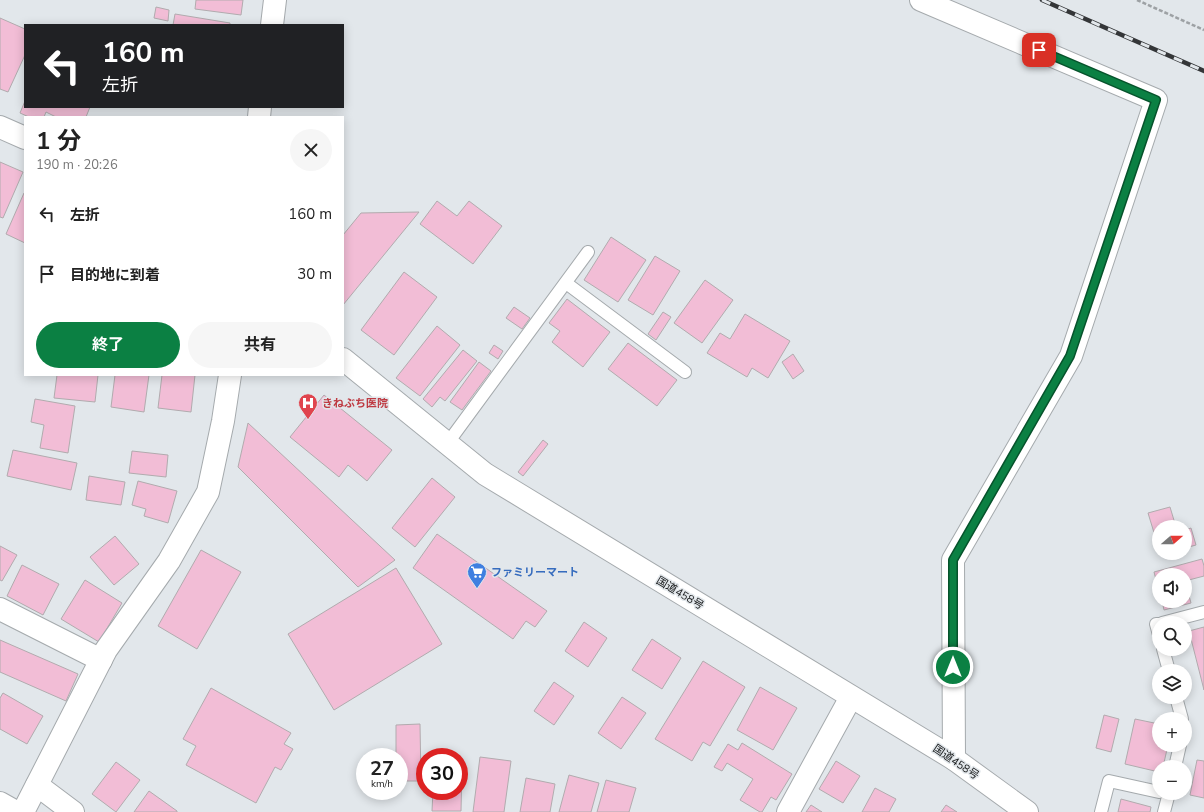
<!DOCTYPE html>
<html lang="ja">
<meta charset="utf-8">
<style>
:root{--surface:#fff;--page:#f6f6f6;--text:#222;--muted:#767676;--accent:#0b8043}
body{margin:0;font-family:"Nunito Sans","Noto Sans JP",sans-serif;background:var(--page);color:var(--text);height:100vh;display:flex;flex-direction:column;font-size:15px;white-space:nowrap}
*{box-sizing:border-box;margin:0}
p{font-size:13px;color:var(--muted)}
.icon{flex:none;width:22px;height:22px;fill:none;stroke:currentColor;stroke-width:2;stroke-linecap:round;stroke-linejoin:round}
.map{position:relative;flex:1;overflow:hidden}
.panel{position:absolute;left:24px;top:116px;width:320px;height:260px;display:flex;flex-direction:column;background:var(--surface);border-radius:0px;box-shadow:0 2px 10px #0003}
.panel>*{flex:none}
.top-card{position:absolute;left:24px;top:24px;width:320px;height:84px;border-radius:0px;box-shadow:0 2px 10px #0003;background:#202124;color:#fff;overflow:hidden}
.needle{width:26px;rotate:70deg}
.fabs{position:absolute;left:1152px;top:520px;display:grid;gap:8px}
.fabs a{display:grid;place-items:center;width:40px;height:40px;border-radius:50%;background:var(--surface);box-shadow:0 2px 10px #0003;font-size:20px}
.speed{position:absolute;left:356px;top:748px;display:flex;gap:8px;font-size:20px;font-weight:700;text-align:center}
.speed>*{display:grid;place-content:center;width:52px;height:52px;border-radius:50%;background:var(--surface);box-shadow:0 2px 10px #0003;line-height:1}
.speed small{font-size:10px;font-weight:400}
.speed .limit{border:6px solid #d22;background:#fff;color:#111}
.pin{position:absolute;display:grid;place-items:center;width:34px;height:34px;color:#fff;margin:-17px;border-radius:8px;box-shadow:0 2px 6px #0006}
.me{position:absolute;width:44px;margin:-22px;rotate:0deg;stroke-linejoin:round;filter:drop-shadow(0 0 3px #0008)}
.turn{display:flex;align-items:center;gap:14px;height:84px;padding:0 12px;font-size:18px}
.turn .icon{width:52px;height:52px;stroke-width:2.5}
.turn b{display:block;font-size:28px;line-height:34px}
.round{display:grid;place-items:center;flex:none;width:42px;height:42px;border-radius:21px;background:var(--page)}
.head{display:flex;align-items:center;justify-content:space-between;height:68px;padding:0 12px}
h1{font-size:24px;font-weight:700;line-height:30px}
.action{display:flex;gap:8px;margin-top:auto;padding:8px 12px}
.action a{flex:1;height:46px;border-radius:24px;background:var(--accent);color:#fff;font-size:16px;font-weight:700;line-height:46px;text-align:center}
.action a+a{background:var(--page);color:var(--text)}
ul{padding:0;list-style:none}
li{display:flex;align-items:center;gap:12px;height:60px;padding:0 12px}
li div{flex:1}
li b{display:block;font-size:15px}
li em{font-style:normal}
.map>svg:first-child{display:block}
.building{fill:#f2bdd6;stroke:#b1abae}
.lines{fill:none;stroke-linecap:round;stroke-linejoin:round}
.service-casing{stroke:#a5aaad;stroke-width:14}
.minor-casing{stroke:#a5aaad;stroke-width:24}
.tertiary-casing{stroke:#a5aaad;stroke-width:24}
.trunk-casing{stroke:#a5aaad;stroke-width:24}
.path{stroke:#9da1a4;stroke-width:2.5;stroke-dasharray:4 2;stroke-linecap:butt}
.service{stroke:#fff;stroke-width:12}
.minor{stroke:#fff;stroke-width:22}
.tertiary{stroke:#fff;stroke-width:22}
.trunk{stroke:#fff;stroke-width:22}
.rail-casing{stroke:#343638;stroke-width:4.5}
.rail{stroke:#e2e7eb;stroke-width:3;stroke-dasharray:9;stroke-linecap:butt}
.route-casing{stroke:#07532c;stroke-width:10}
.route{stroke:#0b8043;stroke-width:7}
.labels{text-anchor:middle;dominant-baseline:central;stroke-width:3;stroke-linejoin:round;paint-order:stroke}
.health-label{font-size:11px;font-weight:bold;fill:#be3a42;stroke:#e2e7eb;text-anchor:start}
.shop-label{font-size:11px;font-weight:bold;fill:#366cbe;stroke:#e2e7eb;text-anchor:start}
.street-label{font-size:11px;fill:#17191a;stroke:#e2e7eb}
</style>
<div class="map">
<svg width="1204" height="812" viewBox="0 0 1204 812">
<rect width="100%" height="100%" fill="#e2e7eb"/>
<g class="building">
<path d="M 196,0 L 243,0 L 241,15 L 195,9 Z"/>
<path d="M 156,7 L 169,10 L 168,21 L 154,18 Z"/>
<path d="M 175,14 L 230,23 L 230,25 L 173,25 Z"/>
<path d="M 0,18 L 25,29 L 25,55 L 8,92 L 0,89 Z"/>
<path d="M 25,101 L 25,107 L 90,107 L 86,117 L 56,117 L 46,112 L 44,117 L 29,117 L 20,113 Z"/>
<path d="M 0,162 L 23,172 L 3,218 L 0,217 Z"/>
<path d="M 24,193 L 25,193 L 25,243 L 6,234 Z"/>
<path d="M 437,201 L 457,216 L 469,201 L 502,226 L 473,264 L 420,224 Z"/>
<path d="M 419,212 L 343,305 L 343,235 L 361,213 Z"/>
<path d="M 611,237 L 646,260 L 618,302 L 584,280 Z"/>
<path d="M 655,256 L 680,271 L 653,315 L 628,300 Z"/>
<path d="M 404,272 L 437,297 L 394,355 L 361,330 Z"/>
<path d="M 705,280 L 733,300 L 702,343 L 674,323 Z"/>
<path d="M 567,299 L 610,332 L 583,367 L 552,342 L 560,331 L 549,323 Z"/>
<path d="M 514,307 L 530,318 L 522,329 L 506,318 Z"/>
<path d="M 663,312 L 671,317 L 656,340 L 648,334 Z"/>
<path d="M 745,314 L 790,341 L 768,378 L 752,368 L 747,377 L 707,353 L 720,333 L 730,339 Z"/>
<path d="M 437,326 L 460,345 L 420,396 L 396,378 Z"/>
<path d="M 628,343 L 677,380 L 657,406 L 608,369 Z"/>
<path d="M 494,345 L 503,351 L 498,359 L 489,353 Z"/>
<path d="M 463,350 L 477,361 L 445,401 L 440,397 L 432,407 L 423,399 Z"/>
<path d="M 793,354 L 804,371 L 793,379 L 782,362 Z"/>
<path d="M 479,362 L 491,371 L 462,410 L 450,402 Z"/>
<path d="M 57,375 L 98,375 L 95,402 L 54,398 Z"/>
<path d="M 115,375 L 149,375 L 144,412 L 111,407 Z"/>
<path d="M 162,375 L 195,375 L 191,412 L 158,408 Z"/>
<path d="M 324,395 L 392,450 L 367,481 L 348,465 L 339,477 L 290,437 Z"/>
<path d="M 35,399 L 75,406 L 68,453 L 40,448 L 44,425 L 31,422 Z"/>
<path d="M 248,423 L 395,560 L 358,587 L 238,467 Z"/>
<path d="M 543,440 L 548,444 L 523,476 L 518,472 Z"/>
<path d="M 13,450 L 77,463 L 71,490 L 7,476 Z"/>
<path d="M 132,451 L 168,455 L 166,477 L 129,473 Z"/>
<path d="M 89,476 L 125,482 L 121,505 L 86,500 Z"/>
<path d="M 432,478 L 455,497 L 415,547 L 392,528 Z"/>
<path d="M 138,481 L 177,491 L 168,523 L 144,516 L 146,509 L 132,505 Z"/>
<path d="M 1170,507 L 1176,527 L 1159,527 L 1159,549 L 1148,513 Z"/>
<path d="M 1191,528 L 1196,545 L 1185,548 L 1185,530 Z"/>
<path d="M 437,534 L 547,611 L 535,627 L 526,621 L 513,639 L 413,568 Z"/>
<path d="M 115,536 L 139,564 L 114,585 L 90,557 Z"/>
<path d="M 0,546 L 17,555 L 2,581 L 0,580 Z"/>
<path d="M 201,550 L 241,572 L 197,649 L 158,626 Z"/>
<path d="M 1202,559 L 1204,566 L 1204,576 L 1185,581 L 1191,603 L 1164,610 L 1162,601 L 1185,601 L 1185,575 L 1159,575 L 1159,591 L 1154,572 Z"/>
<path d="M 22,565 L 59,584 L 43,615 L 7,596 Z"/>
<path d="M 396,568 L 442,644 L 334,710 L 288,634 Z"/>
<path d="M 85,580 L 122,603 L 99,642 L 61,619 Z"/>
<path d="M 584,622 L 607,638 L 588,667 L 565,651 Z"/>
<path d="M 1204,627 L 1204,690 L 1189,631 Z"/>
<path d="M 652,639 L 681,658 L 662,689 L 632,670 Z"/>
<path d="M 0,640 L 78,674 L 66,701 L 0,672 Z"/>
<path d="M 703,661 L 745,687 L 710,746 L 703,742 L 692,761 L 655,739 Z"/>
<path d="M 554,682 L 574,696 L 554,725 L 534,711 Z"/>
<path d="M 760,687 L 797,708 L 773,750 L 737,730 Z"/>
<path d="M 211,688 L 291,733 L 284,744 L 293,749 L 281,770 L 275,767 L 256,803 L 186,765 L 196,746 L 183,739 Z"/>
<path d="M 3,693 L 43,716 L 27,744 L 0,729 L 0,698 Z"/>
<path d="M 622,697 L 646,713 L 621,749 L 598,733 Z"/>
<path d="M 1104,715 L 1119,719 L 1111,752 L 1096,748 Z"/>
<path d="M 1135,719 L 1159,724 L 1159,745 L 1168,745 L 1163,767 L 1159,767 L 1159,772 L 1125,764 Z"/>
<path d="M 420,724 L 421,781 L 399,781 L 399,757 L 396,757 L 396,725 Z"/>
<path d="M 742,743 L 792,774 L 776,800 L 771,797 L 762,812 L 760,812 L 740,800 L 753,779 L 727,763 L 722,771 L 714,767 L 728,744 L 738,750 Z"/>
<path d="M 480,757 L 511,761 L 504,812 L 473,812 Z"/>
<path d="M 1197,760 L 1204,761 L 1204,798 L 1190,795 Z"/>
<path d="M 836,761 L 860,776 L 843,803 L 819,789 Z"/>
<path d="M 116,762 L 140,780 L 116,812 L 92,794 Z"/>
<path d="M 459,766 L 462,766 L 461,811 L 432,811 L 433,791 L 459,791 Z"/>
<path d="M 569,775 L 599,783 L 591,812 L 559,812 Z"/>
<path d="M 526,778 L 555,784 L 550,812 L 520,812 Z"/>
<path d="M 606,780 L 636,788 L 629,812 L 597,812 Z"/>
<path d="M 875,788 L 896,799 L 889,812 L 862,812 Z"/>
<path d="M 149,791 L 177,811 L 177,812 L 134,812 Z"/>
<path d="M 1121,799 L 1151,807 L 1150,812 L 1118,812 Z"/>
<path d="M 811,805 L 822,812 L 806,812 Z"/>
<path d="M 946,805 L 957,812 L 941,812 Z"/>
</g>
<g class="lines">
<defs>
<g id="service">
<path d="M 566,283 L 685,372"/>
<path d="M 447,444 L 588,252"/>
<path d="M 1162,623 L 1204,612"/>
<path d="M 1159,624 L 1156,624 L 1159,635"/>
<path d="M 1163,649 L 1169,671"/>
<path d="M 1176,697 L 1182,719"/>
<path d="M 1175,767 L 1180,745"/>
<path d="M 1101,812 L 1109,781 L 1159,792"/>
<path d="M 1164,812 L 1169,793"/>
</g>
<g id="minor">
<path d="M 921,0 L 1156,100 L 1071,356 L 953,560 L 954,759"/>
<path d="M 0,609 L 101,660"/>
<path d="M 37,785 L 73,812"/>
<path d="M 0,803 L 16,812"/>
<path d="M 788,812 L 851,697"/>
</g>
<g id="tertiary">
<path d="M 0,127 L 25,138"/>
<path d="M 23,812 L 106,650 L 169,561 L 208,492 L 223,421 L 230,375"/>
</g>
<g id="trunk">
<path d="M 272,25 L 275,0"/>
<path d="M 259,117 L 260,107"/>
<path d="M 343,359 L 485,474 L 954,759 L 1027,812"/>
</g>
</defs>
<use href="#service" class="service-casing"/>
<use href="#minor" class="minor-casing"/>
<use href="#tertiary" class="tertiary-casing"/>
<use href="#trunk" class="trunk-casing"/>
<path class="path" d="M 1137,0 L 1204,30"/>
<use href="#service" class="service"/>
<use href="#minor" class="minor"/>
<use href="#tertiary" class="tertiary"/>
<use href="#trunk" class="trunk"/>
<defs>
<path id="rail" d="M 1042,0 L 1204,71"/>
</defs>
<use href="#rail" class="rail-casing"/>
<use href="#rail" class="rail"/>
</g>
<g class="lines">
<defs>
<path id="route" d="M 953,667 L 953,560 L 1070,356 L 1156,100 L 1039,50"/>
</defs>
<use href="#route" class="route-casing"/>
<use href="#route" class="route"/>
</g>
<defs>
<symbol id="hospital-pin" viewBox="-11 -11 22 30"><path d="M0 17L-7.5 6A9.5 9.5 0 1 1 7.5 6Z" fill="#e0444e" stroke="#e2e7eb"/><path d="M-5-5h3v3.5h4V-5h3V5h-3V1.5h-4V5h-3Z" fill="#fff"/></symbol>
<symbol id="supermarket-pin" viewBox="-11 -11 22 30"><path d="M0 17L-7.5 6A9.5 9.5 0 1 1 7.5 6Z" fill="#3f7fe0" stroke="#e2e7eb"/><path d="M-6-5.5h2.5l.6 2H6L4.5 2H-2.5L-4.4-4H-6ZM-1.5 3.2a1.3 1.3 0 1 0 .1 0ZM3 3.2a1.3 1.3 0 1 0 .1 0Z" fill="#fff"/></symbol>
</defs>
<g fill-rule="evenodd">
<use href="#hospital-pin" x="297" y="392" width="22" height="30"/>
<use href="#supermarket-pin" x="466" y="561" width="22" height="30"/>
</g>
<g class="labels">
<g class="health-label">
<text x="322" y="403">きねぶち医院</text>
</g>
<g class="shop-label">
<text x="491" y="572">ファミリーマート</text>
</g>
<g class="street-label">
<text transform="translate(680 593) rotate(31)">国道458号</text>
<text transform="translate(956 762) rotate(34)">国道458号</text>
</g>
</g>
</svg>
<div class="fabs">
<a><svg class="needle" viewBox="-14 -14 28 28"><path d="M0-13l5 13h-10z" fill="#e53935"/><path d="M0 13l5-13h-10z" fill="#767676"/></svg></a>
<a><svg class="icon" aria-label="sound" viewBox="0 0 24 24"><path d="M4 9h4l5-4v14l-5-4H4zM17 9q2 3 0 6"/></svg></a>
<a><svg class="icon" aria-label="search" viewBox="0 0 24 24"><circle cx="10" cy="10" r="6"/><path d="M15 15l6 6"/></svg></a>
<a><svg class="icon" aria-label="layers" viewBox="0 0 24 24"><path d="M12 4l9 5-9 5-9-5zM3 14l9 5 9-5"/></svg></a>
<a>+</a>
<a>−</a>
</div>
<div class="speed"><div>27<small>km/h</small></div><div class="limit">30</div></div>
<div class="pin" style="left:1039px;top:50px;background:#d93025"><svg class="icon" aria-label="arrive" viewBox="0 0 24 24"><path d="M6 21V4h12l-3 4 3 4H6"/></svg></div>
<svg class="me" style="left:953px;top:667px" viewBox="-20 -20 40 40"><circle r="17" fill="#0b8043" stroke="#fff" stroke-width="3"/><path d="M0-11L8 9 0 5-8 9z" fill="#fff"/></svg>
<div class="top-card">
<div class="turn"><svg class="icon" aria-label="left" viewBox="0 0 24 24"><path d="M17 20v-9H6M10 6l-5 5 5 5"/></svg><div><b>160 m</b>左折</div></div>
</div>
<section class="panel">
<div class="head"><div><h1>1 分</h1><p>190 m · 20:26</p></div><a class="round"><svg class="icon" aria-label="close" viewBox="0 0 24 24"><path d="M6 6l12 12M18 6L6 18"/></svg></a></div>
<ul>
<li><svg class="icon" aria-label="left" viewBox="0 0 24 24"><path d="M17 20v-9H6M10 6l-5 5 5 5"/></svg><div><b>左折</b></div><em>160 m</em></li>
<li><svg class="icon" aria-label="arrive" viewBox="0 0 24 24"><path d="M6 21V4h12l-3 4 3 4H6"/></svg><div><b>目的地に到着</b></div><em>30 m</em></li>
</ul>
<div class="action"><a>終了</a><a>共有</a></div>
</section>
</div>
